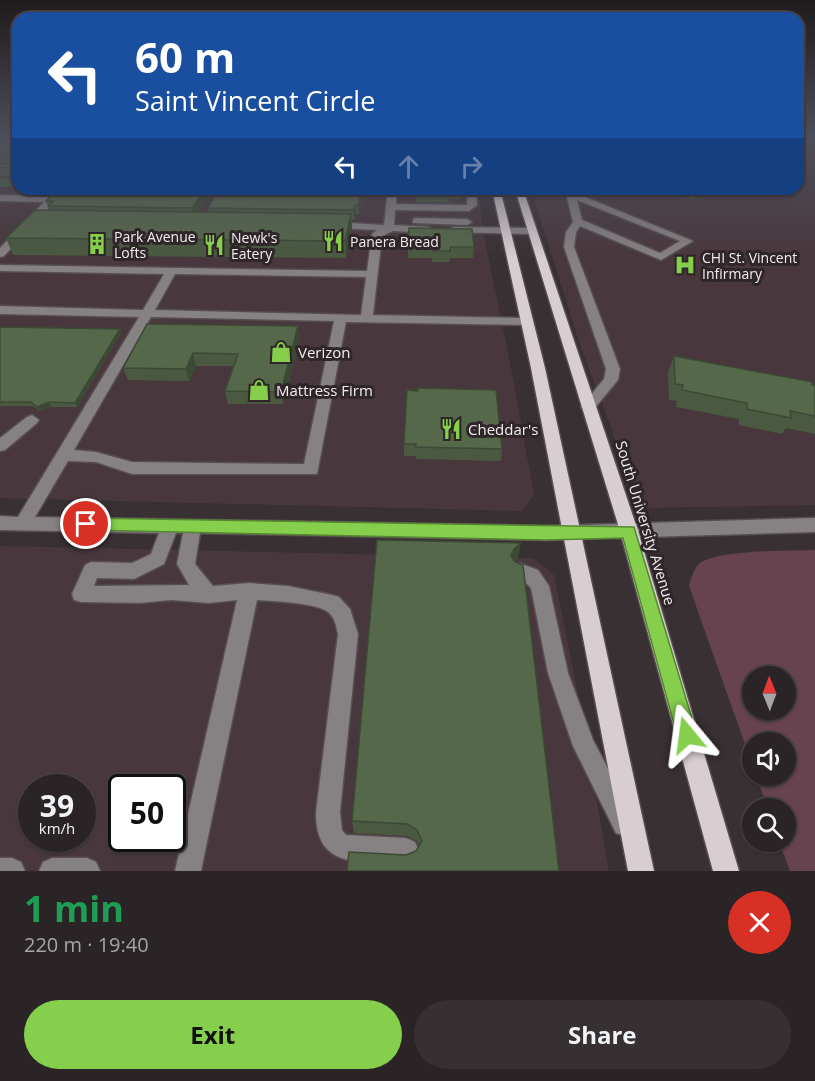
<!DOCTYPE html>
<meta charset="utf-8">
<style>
:root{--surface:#2b2426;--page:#373032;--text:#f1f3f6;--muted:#a6a4a7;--line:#474143;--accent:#85cf4c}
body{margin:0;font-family:"Open Sans",sans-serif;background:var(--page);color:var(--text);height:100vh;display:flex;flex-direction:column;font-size:22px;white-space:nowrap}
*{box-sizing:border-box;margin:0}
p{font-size:20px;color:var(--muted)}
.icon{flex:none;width:33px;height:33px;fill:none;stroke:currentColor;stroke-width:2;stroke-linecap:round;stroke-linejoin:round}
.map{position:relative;height:871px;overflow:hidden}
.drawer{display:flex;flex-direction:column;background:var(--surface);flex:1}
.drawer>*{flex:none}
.hud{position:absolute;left:12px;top:12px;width:792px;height:183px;border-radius:18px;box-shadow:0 2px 4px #0004,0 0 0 2px var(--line);background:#1a4fa0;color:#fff;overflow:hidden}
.needle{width:39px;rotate:359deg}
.buttons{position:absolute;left:742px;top:666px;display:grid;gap:12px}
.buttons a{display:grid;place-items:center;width:54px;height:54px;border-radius:50%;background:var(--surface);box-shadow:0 2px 4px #0004,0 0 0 2px var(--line);font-size:30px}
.speed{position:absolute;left:18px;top:774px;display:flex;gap:12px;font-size:30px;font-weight:700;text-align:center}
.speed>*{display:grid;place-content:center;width:78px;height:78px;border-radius:50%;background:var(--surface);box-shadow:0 2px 4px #0004,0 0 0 2px var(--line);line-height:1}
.speed small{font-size:15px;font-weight:400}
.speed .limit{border:3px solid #111;border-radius:9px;background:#fff;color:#111}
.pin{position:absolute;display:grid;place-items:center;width:51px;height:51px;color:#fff;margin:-26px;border:3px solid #fff;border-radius:50%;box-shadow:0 2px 6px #0007}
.me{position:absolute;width:66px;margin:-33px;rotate:344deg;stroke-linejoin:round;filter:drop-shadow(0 0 4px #0008)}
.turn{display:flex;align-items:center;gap:21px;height:126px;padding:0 24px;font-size:27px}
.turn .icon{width:78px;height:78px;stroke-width:2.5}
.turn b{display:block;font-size:42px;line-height:51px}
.lanes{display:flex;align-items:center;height:57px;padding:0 24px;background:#0003;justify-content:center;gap:30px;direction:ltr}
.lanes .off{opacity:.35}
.round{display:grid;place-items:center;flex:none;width:63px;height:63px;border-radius:32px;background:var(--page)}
.head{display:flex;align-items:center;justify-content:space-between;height:102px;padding:0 24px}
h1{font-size:36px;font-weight:700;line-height:45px;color:#1e9e55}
.cta{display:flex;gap:12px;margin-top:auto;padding:12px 24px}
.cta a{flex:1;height:69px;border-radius:36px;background:var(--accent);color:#111;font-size:24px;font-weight:700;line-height:69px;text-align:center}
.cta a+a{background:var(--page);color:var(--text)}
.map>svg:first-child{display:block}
.built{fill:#48383d;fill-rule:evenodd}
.green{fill:#66434f;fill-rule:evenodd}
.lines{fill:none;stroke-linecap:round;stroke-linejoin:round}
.minor-casing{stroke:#574e51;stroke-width:3}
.major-casing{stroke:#574e51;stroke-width:3}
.minor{fill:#868182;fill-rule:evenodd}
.major{fill:#d8ced1;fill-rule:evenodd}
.wall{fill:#4a5940}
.shaded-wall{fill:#3c4934}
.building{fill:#56684a;stroke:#3c4934;stroke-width:1.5}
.route{fill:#85cf4c;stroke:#568731;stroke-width:1.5}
.labels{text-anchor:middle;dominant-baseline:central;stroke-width:6;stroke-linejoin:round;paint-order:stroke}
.far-poi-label{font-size:14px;fill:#f2ecee;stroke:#2f2629;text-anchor:start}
.poi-label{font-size:15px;fill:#f2ecee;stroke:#2f2629;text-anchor:start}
.street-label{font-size:15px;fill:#f2ecee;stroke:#2f2629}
</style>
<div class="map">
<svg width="815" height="871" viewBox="0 0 815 871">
<rect width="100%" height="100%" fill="#393033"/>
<g class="built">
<path d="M 0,135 L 18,135 L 18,189 L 478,189 L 483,231 L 511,368 L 534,495 L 522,511 L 0,498 Z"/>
<path d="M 798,135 L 815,135 L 815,505 L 641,508 L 579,342 L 531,189 L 798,189 Z"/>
<path d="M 0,546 L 533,558 L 554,575 L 579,699 L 609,871 L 0,871 ZM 32,788 L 82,788 L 82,838 L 32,838 ZM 122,788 L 172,788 L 172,838 L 122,838 Z"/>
</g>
<path class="green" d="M 815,550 L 815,871 L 790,871 L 779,842 L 786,842 L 786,808 L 768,808 L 756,776 L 786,776 L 786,742 L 753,742 L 753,767 L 689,586 C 691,579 693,571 698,565 C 712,549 792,551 815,550 ZM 753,676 L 786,676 L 786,710 L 753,710 Z"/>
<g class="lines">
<defs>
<g id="minor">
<path d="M 0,138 L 18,138 L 18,142 L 2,142 Z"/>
<path d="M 388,189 L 396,189 L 396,204 L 467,205 L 468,189 L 476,189 L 477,205 L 469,211 L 395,210 L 394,225 L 429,227 L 434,230 L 429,233 L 393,231 L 382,236 L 373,315 L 526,318 L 532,322 L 530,325 L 346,322 L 317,474 L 132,474 L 96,462 L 68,461 L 35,517 L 546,526 L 815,518 L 815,532 L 546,540 L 200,533 L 195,564 L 213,586 L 249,583 L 288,586 L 332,595 L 339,597 L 350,609 L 358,634 L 340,812 L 342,830 L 346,835 L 406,838 L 415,842 L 419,851 L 415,860 L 406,864 C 362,861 315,871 316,812 L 338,634 C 336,626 335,618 328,612 C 318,603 272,601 257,600 L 201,871 L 175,871 L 237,600 L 209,603 L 171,600 L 140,603 L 81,602 L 74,600 L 72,594 L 85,565 L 91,562 L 132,563 L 151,554 L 159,533 L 0,530 L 0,516 L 18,517 L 139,317 L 0,314 L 0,306 L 143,310 L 164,274 L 0,271 L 0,265 L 367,271 L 372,234 L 377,230 L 333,228 L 328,225 L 333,222 L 384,225 ZM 175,274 L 366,277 L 361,315 L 155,310 ZM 151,317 L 334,321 L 304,464 L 132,462 L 96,452 L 74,450 ZM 176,533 L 183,533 L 177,564 L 189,585 L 94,586 L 97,578 L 134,579 L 164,564 Z"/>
<path d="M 565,189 L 573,189 L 575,193 L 693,241 L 661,260 L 580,226 L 576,232 L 574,247 L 620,369 L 618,380 L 593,410 L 588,412 L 581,407 L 604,379 L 606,369 L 564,247 L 566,232 L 573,222 ZM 577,200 L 680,241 L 660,253 L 582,220 Z"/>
<path d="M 0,195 L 52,196 L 57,199 L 4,256 L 0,257 L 0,248 L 44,202 L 0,201 Z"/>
<path d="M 416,218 L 467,219 L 472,222 L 467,225 L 413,223 L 413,219 Z"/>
<path d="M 453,227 L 532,228 L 537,231 L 532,234 L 449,232 L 448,230 Z"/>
<path d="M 32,415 L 39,420 L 37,423 L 5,450 L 0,451 L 0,438 L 27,417 Z"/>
<path d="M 519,563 L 538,570 L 549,586 L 568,673 L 593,740 L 637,824 L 634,833 L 625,836 L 616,833 L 573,746 L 548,673 L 531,588 L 522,579 L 513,576 L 510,571 L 513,566 Z"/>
<path d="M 0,858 L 12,858 L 21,862 L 25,871 L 0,871 Z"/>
<path d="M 52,858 L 87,858 L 96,862 L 100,871 L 39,871 L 43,862 Z"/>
</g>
<g id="major">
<path d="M 492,189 L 500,189 L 545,368 L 654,871 L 628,871 L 531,368 Z"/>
<path d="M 515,189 L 523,189 L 638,531 L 739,871 L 713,871 L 620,531 Z"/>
</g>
</defs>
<use href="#minor" class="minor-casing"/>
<use href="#major" class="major-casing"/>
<use href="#minor" class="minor"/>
<use href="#major" class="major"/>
</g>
<g class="wall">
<path d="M 0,143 L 16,144 L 18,143 L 18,187 L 0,187 L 0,177 L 14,177 L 15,176 L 0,176 L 0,164 L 14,164 L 15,163 L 0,163 Z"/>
<path d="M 214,189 L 199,212 L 209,212 L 208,208 L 365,189 L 359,214 L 356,214 L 354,220 L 352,220 L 352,230 L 346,258 L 13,255 L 6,238 L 49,210 L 46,201 Z"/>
<path d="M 417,189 L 460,193 L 460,199 L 449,199 L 449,202 L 416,202 Z"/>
<path d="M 662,189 L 718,189 L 694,200 Z"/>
<path d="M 408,247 L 474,247 L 473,258 L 450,258 L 449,262 L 432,262 L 432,258 L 408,258 Z"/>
<path d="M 147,324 L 300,338 L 283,404 L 228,404 L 225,391 L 233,366 L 196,366 L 189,381 L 128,380 L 123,368 Z"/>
<path d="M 0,327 L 121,333 L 77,407 L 51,407 L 40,411 L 33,406 L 0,406 Z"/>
<path d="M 674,356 L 815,385 L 815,434 L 786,428 L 782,434 L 739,425 L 739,419 L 676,407 L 677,401 L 669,400 L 668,372 Z"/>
<path d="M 404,444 L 502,449 L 501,461 L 416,459 L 416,456 L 404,456 Z"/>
<path d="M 377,540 L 518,559 L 515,562 L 559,871 L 406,855 L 416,851 L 419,846 L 417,841 L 407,836 L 354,833 L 352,821 Z"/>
</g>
<g class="shaded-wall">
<path d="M 206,189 L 214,189 L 195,218 L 192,208 Z"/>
<path d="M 363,189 L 365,189 L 359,214 L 358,204 Z"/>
<path d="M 697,189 L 718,189 L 694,200 Z"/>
<path d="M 355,205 L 356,214 L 354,220 L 354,210 Z"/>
<path d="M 351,214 L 352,230 L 346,258 L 345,241 Z"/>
<path d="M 298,326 L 300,338 L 283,404 L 281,392 Z"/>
<path d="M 120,329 L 121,333 L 77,407 L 75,403 Z"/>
<path d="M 193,353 L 196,366 L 189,381 L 186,369 Z"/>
<path d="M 49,402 L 51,407 L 40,411 L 37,407 Z"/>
<path d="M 521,543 L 518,559 L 511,565 L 511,556 L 514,549 Z"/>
</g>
<g class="building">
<path d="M 0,143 L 16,144 L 18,143 L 18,178 L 0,178 L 0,177 L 14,177 L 17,169 L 14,167 L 0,167 L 0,164 L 14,164 L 17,156 L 14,154 L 0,154 Z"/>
<path d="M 58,189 L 206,189 L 192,208 L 49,206 L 54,201 L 46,201 Z"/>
<path d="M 219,189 L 363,189 L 358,204 L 355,205 L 354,210 L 208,208 Z"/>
<path d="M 417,189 L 459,189 L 460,193 L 449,193 L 449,197 L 416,197 Z"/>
<path d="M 35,210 L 351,214 L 345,241 L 6,238 Z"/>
<path d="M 409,228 L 472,229 L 474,247 L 450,247 L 450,251 L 433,251 L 433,247 L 408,247 Z"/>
<path d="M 147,324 L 298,326 L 281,392 L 225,391 L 238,354 L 193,353 L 186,369 L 123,368 Z"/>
<path d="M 0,327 L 120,329 L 75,403 L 49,402 L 37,407 L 31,402 L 0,402 Z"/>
<path d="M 674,356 L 812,382 L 812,385 L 815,385 L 815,416 L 790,411 L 791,418 L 747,409 L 747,403 L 682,390 L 683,385 L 675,384 Z"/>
<path d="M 418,388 L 496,390 L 502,449 L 416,447 L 416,444 L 404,444 L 407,390 L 418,391 Z"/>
<path d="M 377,540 L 521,543 L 514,549 L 511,556 L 515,562 L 523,565 L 559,871 L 347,871 L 349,852 L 406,855 L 416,851 L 422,841 L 417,830 L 407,824 L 352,821 Z"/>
</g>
<linearGradient id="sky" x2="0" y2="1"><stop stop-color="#1f1a1c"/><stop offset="0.53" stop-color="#4e4e5b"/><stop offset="1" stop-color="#4e4e5b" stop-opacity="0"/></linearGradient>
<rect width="815" height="257" fill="url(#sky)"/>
<path class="route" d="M 86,518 L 634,527 L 697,735 L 694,742 L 687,745 L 680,742 L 677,735 L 623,538 L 546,540 L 86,530 L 80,529 L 78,524 L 80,520 Z"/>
<defs>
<symbol id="restaurant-bare" viewBox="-9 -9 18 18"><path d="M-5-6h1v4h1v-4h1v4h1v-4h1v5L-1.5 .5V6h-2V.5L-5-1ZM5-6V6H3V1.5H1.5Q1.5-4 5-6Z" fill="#85cf4c" stroke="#2f2629" stroke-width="2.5" paint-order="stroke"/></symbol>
<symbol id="building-bare" viewBox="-9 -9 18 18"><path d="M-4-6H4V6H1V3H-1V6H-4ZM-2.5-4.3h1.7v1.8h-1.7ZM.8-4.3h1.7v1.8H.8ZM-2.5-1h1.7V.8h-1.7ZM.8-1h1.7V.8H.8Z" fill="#85cf4c" stroke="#2f2629" stroke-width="2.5" paint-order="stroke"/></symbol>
<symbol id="hospital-bare" viewBox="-9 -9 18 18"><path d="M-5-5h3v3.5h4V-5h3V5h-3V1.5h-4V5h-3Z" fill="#85cf4c" stroke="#2f2629" stroke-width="2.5" paint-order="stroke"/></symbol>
<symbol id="shop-bare" viewBox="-9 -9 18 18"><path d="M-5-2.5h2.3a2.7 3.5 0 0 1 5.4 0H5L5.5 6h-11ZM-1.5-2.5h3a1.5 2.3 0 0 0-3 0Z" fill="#85cf4c" stroke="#2f2629" stroke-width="2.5" paint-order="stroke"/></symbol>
</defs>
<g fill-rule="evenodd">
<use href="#restaurant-bare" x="318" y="226" width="30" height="30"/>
<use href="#building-bare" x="82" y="229" width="30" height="30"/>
<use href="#restaurant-bare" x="199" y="230" width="30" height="30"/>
<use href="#hospital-bare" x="670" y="250" width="30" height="30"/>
<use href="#shop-bare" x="266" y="337" width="30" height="30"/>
<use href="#shop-bare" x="244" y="375" width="30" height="30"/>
<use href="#restaurant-bare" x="436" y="414" width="30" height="30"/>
</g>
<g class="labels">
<g class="far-poi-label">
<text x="114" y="236">Park Avenue<tspan x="114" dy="16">Lofts</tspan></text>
<text x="231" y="237">Newk's<tspan x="231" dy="16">Eatery</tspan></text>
<text x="350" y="241">Panera Bread</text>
<text x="702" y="257">CHI St. Vincent<tspan x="702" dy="16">Infirmary</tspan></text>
</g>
<g class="poi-label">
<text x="298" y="352">Verizon</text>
<text x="276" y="390">Mattress Firm</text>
<text x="468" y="429">Cheddar's</text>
</g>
<g class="street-label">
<text transform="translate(646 523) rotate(73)">South University Avenue</text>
</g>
</g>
</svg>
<div class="buttons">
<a><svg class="needle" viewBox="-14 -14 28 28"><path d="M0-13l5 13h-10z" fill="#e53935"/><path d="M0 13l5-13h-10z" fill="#a6a4a7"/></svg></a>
<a><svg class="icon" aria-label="sound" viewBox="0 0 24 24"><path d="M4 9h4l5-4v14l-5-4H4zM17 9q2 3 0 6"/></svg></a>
<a><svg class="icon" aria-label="search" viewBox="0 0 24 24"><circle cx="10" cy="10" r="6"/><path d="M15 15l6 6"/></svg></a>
</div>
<div class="speed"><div>39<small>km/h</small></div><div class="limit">50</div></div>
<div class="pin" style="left:86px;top:524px;background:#d93025"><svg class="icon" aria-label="arrive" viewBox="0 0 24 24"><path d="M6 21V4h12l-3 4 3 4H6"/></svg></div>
<svg class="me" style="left:687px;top:735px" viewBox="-20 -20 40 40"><path d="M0-17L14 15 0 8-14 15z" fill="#85cf4c" stroke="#fff" stroke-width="4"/></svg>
<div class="hud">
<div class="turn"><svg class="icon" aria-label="left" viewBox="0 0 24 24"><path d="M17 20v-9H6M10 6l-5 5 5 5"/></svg><div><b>60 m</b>Saint Vincent Circle</div></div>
<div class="lanes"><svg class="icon" aria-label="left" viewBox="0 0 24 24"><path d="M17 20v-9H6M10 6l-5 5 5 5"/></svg><svg class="icon off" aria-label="ahead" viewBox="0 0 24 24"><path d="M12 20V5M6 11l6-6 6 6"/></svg><svg class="icon off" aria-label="right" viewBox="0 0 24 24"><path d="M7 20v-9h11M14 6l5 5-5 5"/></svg></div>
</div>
</div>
<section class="drawer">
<div class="head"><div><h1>1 min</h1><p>220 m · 19:40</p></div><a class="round" style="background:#d93025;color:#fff"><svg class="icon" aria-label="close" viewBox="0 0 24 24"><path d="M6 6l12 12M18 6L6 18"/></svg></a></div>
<div class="cta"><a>Exit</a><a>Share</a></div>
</section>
